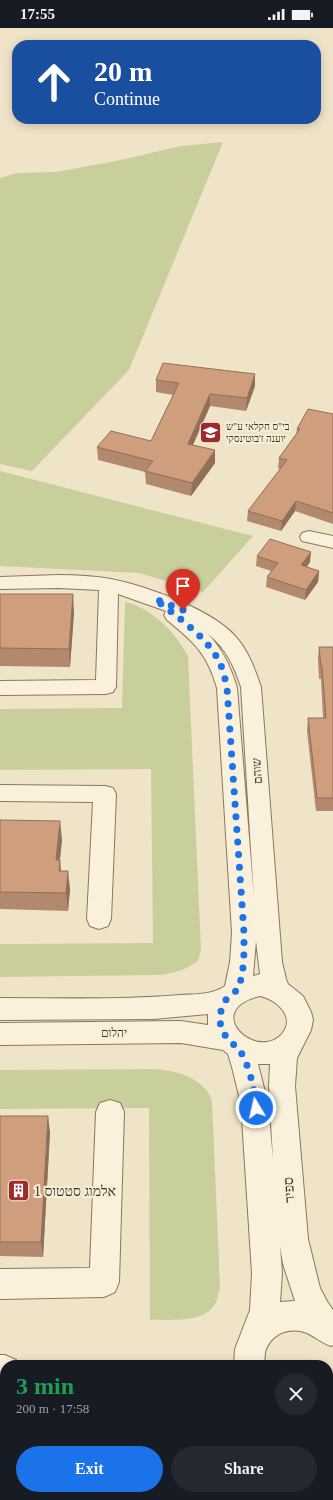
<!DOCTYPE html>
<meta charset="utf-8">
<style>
:root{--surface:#171b24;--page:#242831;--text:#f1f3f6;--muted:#9ea1a6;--accent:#1a73e8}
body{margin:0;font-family:"Times New Roman","Noto Sans Hebrew",serif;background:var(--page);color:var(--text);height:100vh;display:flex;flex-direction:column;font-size:15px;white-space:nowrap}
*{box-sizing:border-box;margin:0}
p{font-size:13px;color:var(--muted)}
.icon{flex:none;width:22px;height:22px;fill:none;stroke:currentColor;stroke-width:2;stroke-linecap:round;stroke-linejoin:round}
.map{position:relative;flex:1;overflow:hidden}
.drawer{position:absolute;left:0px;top:1332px;width:333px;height:140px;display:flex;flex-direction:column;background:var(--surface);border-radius:16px 16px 0 0;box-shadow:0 2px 10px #0003}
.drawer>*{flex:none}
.hud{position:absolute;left:12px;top:12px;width:309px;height:84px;border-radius:16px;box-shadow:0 2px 10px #0003;background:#1a4fa0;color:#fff;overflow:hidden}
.pin{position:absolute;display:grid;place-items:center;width:34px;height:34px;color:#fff;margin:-41px -17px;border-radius:50% 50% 50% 0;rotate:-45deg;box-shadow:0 0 4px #0007}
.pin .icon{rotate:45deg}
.me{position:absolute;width:44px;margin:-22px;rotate:351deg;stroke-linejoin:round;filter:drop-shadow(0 0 3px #0008)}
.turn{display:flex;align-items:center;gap:14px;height:84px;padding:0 16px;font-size:18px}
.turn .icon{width:52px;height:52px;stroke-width:2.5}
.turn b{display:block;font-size:28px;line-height:34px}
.round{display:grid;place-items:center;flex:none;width:42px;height:42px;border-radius:21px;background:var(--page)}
.headline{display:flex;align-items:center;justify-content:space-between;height:68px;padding:0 16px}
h1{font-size:24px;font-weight:700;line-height:30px;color:#1e9e55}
.button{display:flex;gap:8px;margin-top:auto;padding:8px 16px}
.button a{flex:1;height:46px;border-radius:24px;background:var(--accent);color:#fff;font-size:16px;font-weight:700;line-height:46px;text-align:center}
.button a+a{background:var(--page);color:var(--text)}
.status{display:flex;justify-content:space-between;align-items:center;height:28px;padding:0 20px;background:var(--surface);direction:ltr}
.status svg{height:11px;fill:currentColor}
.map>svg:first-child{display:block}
.green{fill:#c9cf9b}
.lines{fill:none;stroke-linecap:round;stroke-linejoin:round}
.minor-casing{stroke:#8d765c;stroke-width:2}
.minor{fill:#faf1dc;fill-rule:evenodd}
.wall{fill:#b2896c}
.shaded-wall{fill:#916f58}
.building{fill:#cf9f7d;stroke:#916f58}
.route{stroke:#1a73e8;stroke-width:7;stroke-dasharray:0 12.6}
.labels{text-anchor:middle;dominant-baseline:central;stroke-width:4;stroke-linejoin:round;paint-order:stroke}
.far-poi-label{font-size:10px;fill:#3d2e20;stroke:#f7eed8;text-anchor:start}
.street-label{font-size:12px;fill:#3d2e20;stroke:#f7eed8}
.near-street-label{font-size:14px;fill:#3d2e20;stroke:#f7eed8}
.near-poi-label{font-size:14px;fill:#3d2e20;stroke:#f7eed8;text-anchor:start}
</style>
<div class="status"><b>17:55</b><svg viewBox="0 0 49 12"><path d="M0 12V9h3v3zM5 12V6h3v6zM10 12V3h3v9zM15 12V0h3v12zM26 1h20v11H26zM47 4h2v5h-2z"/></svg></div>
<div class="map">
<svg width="333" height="1472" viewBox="0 0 333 1472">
<rect width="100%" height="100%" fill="#f0e4c8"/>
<g class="green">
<path d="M 223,114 L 129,342 L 32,443 L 0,436 L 0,150 L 17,145 L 56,144 L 121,132 L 181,118 Z"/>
<path d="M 0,443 L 253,508 L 203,564 L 139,545 L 0,538 Z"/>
<path d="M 125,574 C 152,580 175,604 188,628 L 201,922 L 198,933 C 186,942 174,945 159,947 L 0,949 L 0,916 L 153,915 L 151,741 L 0,742 L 0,681 L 122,680 Z"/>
<path d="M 151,1041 C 175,1042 202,1048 212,1072 L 220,1260 C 218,1265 218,1271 215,1276 C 203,1296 171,1291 150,1292 L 149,1080 L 0,1081 L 0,1042 Z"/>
<rect x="169" y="1467" width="67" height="5"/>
</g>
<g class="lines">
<defs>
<g id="minor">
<path d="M 309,503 L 333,508 L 333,520 L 302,513 L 300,509 L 302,505 Z"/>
<path d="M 59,547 C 76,547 94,548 111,551 C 146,558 211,581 235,608 C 248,622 255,641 261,659 L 282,934 L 286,951 L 288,956 L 303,968 L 311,984 L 313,992 L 311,1002 L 297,1030 L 295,1058 L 308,1211 L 320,1260 L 328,1275 L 333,1282 L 333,1317 L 331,1318 C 322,1315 315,1309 307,1305 C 292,1299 274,1304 267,1319 C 264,1324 265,1331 264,1337 L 234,1337 L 235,1321 L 250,1282 L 252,1245 L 241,1076 L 232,1039 L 228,1026 L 223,1022 L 181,1015 L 0,1017 L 0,995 L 181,993 L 208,997 L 208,986 L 154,991 L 0,992 L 0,970 C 60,970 121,972 180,967 C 195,966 213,967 225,958 L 230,934 L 232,905 L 217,660 C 207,625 194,614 167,592 L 164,587 L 166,583 L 118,566 L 116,659 L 113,664 L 106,666 L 0,667 L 0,653 L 96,652 L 99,562 L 59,560 L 0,561 L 0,549 ZM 208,606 C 226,620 234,638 241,659 L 254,871 L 237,660 C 231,639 223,622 208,606 ZM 256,913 L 260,946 L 253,948 ZM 260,968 C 277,972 297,989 281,1007 C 255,1033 201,982 260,968 ZM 258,1036 L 270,1036 L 269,1058 L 273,1132 L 268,1076 ZM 280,1218 L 283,1236 L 295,1273 L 280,1274 L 282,1245 Z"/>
<path d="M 0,757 L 105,758 L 113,760 L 116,766 L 111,891 L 108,898 L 99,901 L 90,898 L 87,891 L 93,774 L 0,773 Z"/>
<path d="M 110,1072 L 120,1075 L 124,1084 L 119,1254 L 115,1264 L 104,1269 L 0,1271 L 0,1241 L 90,1240 L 96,1084 L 100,1075 Z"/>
<path d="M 0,1327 L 5,1327 L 16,1332 L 18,1337 L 5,1337 L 5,1359 L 0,1359 Z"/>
<path d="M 333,1366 L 333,1417 L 328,1419 L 328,1368 Z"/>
<path d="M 328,1451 L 333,1453 L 333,1472 L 310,1472 L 310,1467 L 328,1467 Z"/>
<rect x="259" y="1467" width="32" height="5"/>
</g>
</defs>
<use href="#minor" class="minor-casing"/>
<use href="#minor" class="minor"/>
</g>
<g class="wall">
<path d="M 255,346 L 255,358 L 246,383 L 210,378 L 193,417 L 215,435 L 191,468 L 146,456 L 145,444 L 98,432 L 97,419 L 151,413 L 173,367 L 156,364 L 156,352 Z"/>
<path d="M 333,386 L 333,496 L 295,483 L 281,503 L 247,493 L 248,483 L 280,441 L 278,440 L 279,430 L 296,406 L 297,401 Z"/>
<path d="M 257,528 L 310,534 L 307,539 L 319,543 L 318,554 L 305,572 L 266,559 L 267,549 L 271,543 L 256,538 Z"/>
<path d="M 0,566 L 74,584 L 70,639 L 0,638 Z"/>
<path d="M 319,619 L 333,619 L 333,783 L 316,783 L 307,703 L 308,690 L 323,690 L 321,651 L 319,651 L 318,632 Z"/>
<path d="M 0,792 L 62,811 L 60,832 L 61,843 L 70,861 L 68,883 L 0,881 Z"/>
<path d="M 0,1088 L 50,1104 L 43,1229 L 0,1228 Z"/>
</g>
<g class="shaded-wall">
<path d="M 255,346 L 255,358 L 246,383 L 247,370 Z"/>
<path d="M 210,366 L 210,378 L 188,428 L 188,416 Z"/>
<path d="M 215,422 L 215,435 L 191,468 L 192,455 Z"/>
<path d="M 296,473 L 295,483 L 281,503 L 282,493 Z"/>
<path d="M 311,524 L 310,534 L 300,547 L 301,537 Z"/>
<path d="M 319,543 L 318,554 L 305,572 L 306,562 Z"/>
<path d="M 73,566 L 74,584 L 70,639 L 69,621 Z"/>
<path d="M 60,793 L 62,811 L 58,849 L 56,832 Z"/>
<path d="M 60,832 L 61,849 L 59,843 Z"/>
<path d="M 68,843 L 70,861 L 68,883 L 66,865 Z"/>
<path d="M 48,1088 L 50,1104 L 43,1229 L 41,1214 Z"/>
</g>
<g class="building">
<path d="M 163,335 L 255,346 L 247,370 L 210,366 L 188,416 L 215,422 L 192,455 L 145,443 L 153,433 L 97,419 L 111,403 L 151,413 L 179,355 L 156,352 Z"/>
<path d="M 308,381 L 333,386 L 333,485 L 296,473 L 282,493 L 248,483 L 287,432 L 279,430 L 300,401 L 297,401 Z"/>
<path d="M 270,511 L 311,524 L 301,537 L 319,543 L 306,562 L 267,549 L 278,535 L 257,528 Z"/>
<path d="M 0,566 L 73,566 L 69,621 L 0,620 Z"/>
<path d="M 319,619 L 333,619 L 333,770 L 317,770 L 308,690 L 326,690 L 322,638 L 321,638 Z"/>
<path d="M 0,792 L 60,793 L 56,832 L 60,832 L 59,843 L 68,843 L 66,865 L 0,864 Z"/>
<path d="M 0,1088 L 48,1088 L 41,1214 L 0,1214 Z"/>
<path d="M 5,1413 L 5,1467 L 136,1467 L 135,1472 L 0,1472 L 0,1435 Z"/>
</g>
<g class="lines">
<path class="route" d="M 183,582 L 155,571 C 177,589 205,607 219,633 C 223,641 225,651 227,660 L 244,905 C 244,921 245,950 236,963 C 235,963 232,966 231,966 C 224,972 220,982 220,991 C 220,1000 225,1009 232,1015 C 234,1017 237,1019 239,1021 C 249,1037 255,1061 256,1080"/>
</g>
<defs>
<symbol id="school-square" viewBox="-11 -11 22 22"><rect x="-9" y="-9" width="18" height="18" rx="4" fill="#9e2a2b" stroke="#f7eed8"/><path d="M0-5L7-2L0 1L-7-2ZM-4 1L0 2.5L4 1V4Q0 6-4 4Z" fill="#fff"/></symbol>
<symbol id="building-square" viewBox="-11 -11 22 22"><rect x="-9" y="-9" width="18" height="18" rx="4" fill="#9e2a2b" stroke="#f7eed8"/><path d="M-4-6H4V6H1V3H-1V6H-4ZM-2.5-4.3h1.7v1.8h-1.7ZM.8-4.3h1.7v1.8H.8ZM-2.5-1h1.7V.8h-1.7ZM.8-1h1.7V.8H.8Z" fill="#fff"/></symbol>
</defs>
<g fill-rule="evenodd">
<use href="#school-square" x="198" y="392" width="25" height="25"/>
<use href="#building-square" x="6" y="1150" width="25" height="25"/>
</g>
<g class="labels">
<g class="far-poi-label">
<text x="226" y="398">בי"ס חקלאי ע"ש<tspan x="226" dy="12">יוענה ז'בוטינסקי</tspan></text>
</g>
<g class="street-label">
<text transform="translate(257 743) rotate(-94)">שוהם</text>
<text x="114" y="1005">יהלום</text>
</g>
<g class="near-street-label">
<text transform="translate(289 1162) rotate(-94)">ספיר</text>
</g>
<g class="near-poi-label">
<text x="34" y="1163">אלמוג סטטוס 1</text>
</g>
</g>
</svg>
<div class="pin" style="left:183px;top:582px;background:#d93025"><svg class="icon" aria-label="arrive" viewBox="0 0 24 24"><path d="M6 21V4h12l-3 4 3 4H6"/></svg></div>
<svg class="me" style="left:256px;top:1080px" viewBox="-20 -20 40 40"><circle r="17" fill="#1a73e8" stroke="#fff" stroke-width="3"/><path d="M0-11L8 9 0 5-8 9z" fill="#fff"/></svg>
<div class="hud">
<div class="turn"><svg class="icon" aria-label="ahead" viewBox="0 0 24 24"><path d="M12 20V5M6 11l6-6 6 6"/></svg><div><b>20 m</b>Continue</div></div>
</div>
<section class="drawer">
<div class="headline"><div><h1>3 min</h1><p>200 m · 17:58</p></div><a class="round"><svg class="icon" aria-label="close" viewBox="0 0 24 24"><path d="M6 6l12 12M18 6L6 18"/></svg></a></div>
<div class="button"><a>Exit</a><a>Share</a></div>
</section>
</div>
